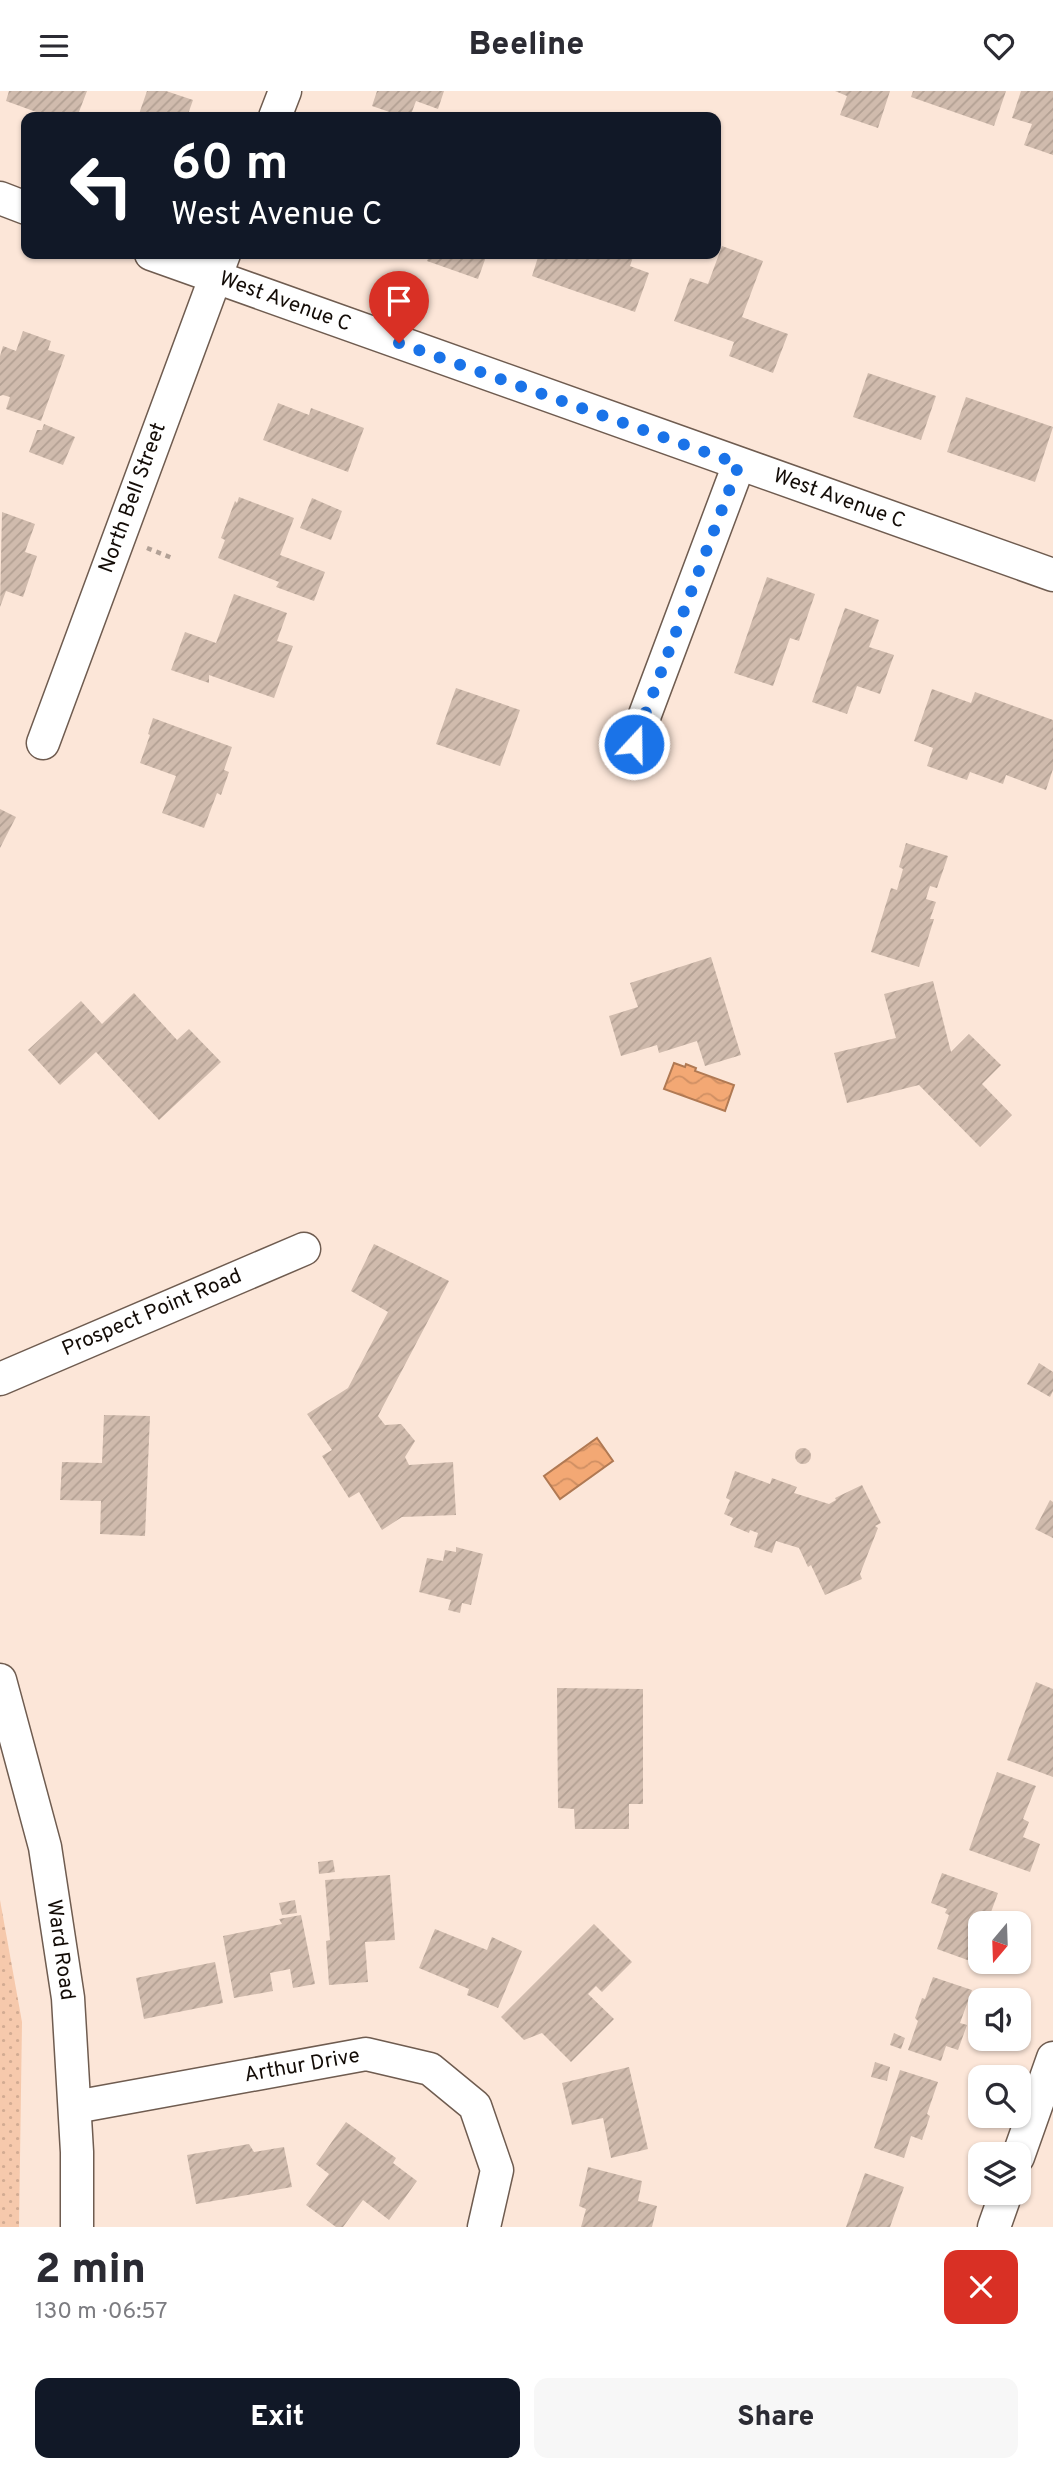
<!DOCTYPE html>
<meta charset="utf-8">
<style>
:root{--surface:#fff;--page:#f7f7f7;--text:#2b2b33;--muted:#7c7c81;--accent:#111827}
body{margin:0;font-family:Overpass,sans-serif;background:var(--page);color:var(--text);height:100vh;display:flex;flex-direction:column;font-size:26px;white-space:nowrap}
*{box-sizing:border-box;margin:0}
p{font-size:23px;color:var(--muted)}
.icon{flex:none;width:38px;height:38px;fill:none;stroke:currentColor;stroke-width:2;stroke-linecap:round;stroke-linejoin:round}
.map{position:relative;height:2136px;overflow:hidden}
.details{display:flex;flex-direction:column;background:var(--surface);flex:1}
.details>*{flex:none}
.guide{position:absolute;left:21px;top:21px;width:700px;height:147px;border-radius:14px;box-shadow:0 2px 5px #0004;background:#111827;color:#fff;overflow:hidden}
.needle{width:46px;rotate:199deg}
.tools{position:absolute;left:968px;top:1820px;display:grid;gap:14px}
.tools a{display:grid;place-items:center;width:63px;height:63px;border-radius:14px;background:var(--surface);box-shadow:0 2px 5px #0004;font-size:35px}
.pin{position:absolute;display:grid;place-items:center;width:60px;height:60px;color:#fff;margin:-72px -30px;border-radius:50% 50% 50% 0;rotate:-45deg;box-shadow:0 0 7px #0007}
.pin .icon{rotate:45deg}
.me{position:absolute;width:77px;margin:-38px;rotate:21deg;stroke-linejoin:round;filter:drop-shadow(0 0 5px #0008)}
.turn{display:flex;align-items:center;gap:24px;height:147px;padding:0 35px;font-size:32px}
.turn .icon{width:91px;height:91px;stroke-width:2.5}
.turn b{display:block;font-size:49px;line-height:60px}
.round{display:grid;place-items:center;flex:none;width:74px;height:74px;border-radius:14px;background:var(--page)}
.overview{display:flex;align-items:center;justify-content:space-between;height:119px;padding:0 35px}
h1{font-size:42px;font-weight:800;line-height:52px}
.button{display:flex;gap:14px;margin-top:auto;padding:14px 35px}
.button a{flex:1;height:80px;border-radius:14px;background:var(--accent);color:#fff;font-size:28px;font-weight:800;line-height:80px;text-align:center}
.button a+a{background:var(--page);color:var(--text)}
header{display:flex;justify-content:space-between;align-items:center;height:91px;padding:0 35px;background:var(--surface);font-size:32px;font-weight:800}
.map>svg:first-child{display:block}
.grass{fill:url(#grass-dots)}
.water{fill:url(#water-waves);stroke:#b07953;stroke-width:2}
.building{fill:url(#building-hatch)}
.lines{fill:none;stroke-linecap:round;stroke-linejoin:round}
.minor-casing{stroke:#6f5c50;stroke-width:35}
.path{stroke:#b2a196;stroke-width:4.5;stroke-dasharray:5 5;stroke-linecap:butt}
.minor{stroke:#fff;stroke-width:32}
.route{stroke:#1a73e8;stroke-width:12;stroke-dasharray:0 21.6}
.labels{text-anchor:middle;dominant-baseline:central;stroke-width:7;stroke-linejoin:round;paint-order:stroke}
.street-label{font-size:21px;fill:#130c07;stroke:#fff}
</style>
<header><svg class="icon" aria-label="menu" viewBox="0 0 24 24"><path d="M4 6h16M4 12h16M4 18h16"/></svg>Beeline<svg class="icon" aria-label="heart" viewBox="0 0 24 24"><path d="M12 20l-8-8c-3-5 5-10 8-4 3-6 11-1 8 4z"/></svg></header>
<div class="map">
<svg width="1053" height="2136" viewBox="0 0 1053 2136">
<defs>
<pattern id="grass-dots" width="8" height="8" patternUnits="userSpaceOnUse" patternTransform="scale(1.75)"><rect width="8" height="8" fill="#f6c9ac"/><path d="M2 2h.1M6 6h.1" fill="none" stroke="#d2ab92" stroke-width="1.8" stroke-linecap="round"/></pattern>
<pattern id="water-waves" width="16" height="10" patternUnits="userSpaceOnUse" patternTransform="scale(1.75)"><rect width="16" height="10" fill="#f3a874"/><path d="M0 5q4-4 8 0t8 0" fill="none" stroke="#cf8f63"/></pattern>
<pattern id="building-hatch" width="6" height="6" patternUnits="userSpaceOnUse" patternTransform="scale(1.75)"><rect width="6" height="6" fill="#d0bbad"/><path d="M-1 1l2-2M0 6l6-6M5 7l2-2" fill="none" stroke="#b2a093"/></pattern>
</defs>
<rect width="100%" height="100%" fill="#fce6d8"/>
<path class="grass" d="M 0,1809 L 22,1931 L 19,2136 L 0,2136 Z"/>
<g class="water">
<path d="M 674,972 L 685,976 L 686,973 L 696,977 L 695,980 L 734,994 L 725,1020 L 664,998 Z"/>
<path d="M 597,1347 L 613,1370 L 560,1408 L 544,1385 Z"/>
</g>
<g class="building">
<path d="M 9,0 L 87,0 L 77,26 L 50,26 L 6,10 Z"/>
<path d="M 147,0 L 166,0 L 193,9 L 187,26 L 138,26 Z"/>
<path d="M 377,0 L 444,0 L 438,18 L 416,10 L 410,26 L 404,26 L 372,15 Z"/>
<path d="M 835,0 L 890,0 L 878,37 L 840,24 L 847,5 Z"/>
<path d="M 913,0 L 1006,0 L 994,35 L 911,6 Z"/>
<path d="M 1021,0 L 1053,0 L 1053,64 L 1024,54 L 1032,33 L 1012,27 Z"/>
<path d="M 722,155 L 763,170 L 742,226 L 788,243 L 773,282 L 729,265 L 734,251 L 674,230 L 690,187 L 708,193 Z"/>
<path d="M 430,163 L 487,163 L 478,188 L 427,170 Z"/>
<path d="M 539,163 L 634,163 L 630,175 L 649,182 L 635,221 L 532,185 Z"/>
<path d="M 23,240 L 51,250 L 48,259 L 65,264 L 41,330 L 6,318 L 10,306 L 3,304 L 0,305 L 0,265 L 3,255 L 16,260 Z"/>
<path d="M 868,282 L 936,305 L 921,349 L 853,326 Z"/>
<path d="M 966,306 L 1053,336 L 1035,391 L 947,361 Z"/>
<path d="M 278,312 L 309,324 L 311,317 L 364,337 L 348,381 L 263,349 Z"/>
<path d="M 44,333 L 75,346 L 63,374 L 29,361 L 37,339 L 42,339 Z"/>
<path d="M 239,406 L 294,427 L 280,464 L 325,481 L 314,510 L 276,496 L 279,491 L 218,467 L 225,449 L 221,447 L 235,410 L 237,412 Z"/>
<path d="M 312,407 L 342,420 L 331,449 L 300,437 Z"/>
<path d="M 2,421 L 35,433 L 25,461 L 37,465 L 23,506 L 6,500 L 0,516 Z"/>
<path d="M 767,486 L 815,503 L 799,550 L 790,547 L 773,595 L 734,582 Z"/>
<path d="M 234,503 L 287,522 L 277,550 L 293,555 L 274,607 L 209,584 L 209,592 L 171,579 L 185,541 L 216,552 Z"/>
<path d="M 845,517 L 879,529 L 869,556 L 894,564 L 880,603 L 857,595 L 847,623 L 812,611 Z"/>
<path d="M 456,597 L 520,619 L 500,675 L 436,653 Z"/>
<path d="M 932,598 L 971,612 L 975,601 L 1053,629 L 1053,678 L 1046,699 L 1006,684 L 1003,693 L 970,681 L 967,689 L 927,675 L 933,657 L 914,650 Z"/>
<path d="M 153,627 L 232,656 L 224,679 L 229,681 L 221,704 L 217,702 L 204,737 L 162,722 L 176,685 L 140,672 L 150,644 L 148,643 Z"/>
<path d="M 0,718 L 16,726 L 0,757 Z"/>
<path d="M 906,752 L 948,765 L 937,797 L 930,795 L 926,808 L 936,811 L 930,828 L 934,828 L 919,876 L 871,861 L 891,797 L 897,799 L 903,778 L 899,776 Z"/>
<path d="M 711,866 L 741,964 L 705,975 L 697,950 L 659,962 L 657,954 L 621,965 L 609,925 L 638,916 L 630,892 Z"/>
<path d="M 933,890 L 951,961 L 969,943 L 1001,974 L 982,993 L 1012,1024 L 980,1056 L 919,994 L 847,1012 L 834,962 L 896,947 L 884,903 Z"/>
<path d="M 134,902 L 177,949 L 189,938 L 221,971 L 159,1029 L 96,961 L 60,994 L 28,959 L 81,910 L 102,933 Z"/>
<path d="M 374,1153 L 449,1190 L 378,1325 L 385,1334 L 401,1333 L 415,1350 L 405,1366 L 409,1374 L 453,1371 L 456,1424 L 402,1426 L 382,1439 L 359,1401 L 349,1407 L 322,1365 L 332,1359 L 307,1323 L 348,1297 L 388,1221 L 351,1200 Z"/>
<path d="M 1039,1272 L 1053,1281 L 1053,1300 L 1050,1306 L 1027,1293 Z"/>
<path d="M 104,1324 L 150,1325 L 145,1445 L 100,1443 L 101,1410 L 60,1409 L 62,1371 L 102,1372 Z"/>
<circle cx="803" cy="1365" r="8"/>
<path d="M 735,1380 L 770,1393 L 772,1387 L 797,1396 L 794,1402 L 829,1413 L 836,1409 L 835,1407 L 862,1394 L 881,1432 L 875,1435 L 878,1437 L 860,1483 L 862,1488 L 825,1504 L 811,1474 L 808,1476 L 799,1457 L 776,1450 L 772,1462 L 754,1456 L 758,1442 L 750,1439 L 749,1442 L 730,1434 L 733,1427 L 724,1423 L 730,1409 L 726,1407 Z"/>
<path d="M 1050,1409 L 1053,1411 L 1053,1447 L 1035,1438 Z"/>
<path d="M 456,1456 L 483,1463 L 471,1514 L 462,1512 L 460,1522 L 448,1519 L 451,1509 L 419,1501 L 427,1467 L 443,1470 L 445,1459 L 456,1461 Z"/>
<path d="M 1036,1591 L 1053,1598 L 1053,1686 L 1007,1669 Z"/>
<path d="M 557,1597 L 643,1598 L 643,1713 L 629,1713 L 629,1738 L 575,1738 L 574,1718 L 558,1717 Z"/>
<path d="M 997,1681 L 1036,1695 L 1023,1728 L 1029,1731 L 1023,1746 L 1040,1753 L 1030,1781 L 969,1759 Z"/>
<path d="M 333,1769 L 335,1781 L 319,1783 L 318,1771 Z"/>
<path d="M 942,1782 L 998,1802 L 987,1832 L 980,1832 L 980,1852 L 973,1871 L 937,1858 L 949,1824 L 945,1822 L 947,1818 L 931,1812 Z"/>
<path d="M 390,1784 L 395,1849 L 365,1851 L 368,1891 L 329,1894 L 326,1850 L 330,1849 L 325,1789 Z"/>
<path d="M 295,1809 L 297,1822 L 282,1824 L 279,1812 Z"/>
<path d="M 301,1824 L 315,1893 L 293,1897 L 290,1878 L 270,1882 L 273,1900 L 234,1907 L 223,1845 L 282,1833 L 279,1828 Z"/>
<path d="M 594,1833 L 632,1871 L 602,1901 L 596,1895 L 588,1903 L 614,1928 L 571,1971 L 542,1942 L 524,1949 L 501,1926 Z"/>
<path d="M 435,1838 L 487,1859 L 492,1846 L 522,1860 L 498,1917 L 467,1904 L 469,1898 L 419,1877 Z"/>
<path d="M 215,1871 L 223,1912 L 144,1928 L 136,1887 Z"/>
<path d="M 933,1886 L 972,1899 L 960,1932 L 967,1934 L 958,1959 L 946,1955 L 941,1970 L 908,1959 L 918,1930 L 915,1927 L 922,1907 L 925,1908 Z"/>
<path d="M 894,1942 L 905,1947 L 901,1958 L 890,1954 Z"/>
<path d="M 875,1971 L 890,1976 L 887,1990 L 871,1986 Z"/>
<path d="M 629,1976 L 648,2058 L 611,2067 L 603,2027 L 572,2034 L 562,1992 Z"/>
<path d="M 900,1979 L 938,1991 L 927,2023 L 930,2025 L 922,2049 L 911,2045 L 904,2067 L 874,2057 Z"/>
<path d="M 346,2031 L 396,2067 L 393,2072 L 417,2090 L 389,2129 L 363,2109 L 343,2136 L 336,2136 L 306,2114 L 329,2083 L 316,2073 Z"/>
<path d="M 249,2053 L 254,2061 L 284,2056 L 292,2096 L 196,2113 L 187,2064 Z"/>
<path d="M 588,2076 L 642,2090 L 638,2110 L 657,2115 L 652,2136 L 581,2136 L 586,2118 L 579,2115 Z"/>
<path d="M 865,2082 L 904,2096 L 890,2136 L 846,2136 Z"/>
</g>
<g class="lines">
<defs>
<g id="minor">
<path d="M 275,26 L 285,0"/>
<path d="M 0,107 L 26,117"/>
<path d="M 151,163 L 1053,484"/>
<path d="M 43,652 L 224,163"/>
<path d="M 634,653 L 739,373"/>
<path d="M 0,1288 L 304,1158"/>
<path d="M 0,1589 L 45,1756 L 68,1907 L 77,2061 L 77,2136"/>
<path d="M 75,2016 L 366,1963 L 430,1978 L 475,2015 L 497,2079 L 484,2136"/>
<path d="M 1018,2066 L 1053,1967"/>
<path d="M 994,2136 L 1006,2102"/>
</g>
</defs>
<use href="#minor" class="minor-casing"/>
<path class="path" d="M 147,457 L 172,467"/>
<use href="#minor" class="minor"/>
</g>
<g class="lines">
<path class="route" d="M 399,252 L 739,373 L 634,653"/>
</g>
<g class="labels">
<g class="street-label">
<text transform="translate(285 211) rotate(20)">West Avenue C</text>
<text transform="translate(133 407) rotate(-70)">North Bell Street</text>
<text transform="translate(839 408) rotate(20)">West Avenue C</text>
<text transform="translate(152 1222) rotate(-23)">Prospect Point Road</text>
<text transform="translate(60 1859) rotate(82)">Ward Road</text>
<text transform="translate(302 1975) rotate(-10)">Arthur Drive</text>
</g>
</g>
</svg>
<div class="tools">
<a><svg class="needle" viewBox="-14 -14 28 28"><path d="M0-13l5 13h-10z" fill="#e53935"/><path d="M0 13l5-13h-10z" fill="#7c7c81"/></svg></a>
<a><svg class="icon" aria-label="sound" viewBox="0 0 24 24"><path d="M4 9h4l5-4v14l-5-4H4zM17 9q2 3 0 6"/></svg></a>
<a><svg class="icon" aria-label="search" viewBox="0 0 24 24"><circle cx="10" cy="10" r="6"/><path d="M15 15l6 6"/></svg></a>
<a><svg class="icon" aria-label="layers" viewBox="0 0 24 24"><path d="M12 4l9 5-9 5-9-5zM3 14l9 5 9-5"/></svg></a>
</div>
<div class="pin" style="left:399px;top:252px;background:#d93025"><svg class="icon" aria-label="arrive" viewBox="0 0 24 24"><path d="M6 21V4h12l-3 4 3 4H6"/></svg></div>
<svg class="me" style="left:634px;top:653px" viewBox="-20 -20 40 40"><circle r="17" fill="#1a73e8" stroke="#fff" stroke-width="3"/><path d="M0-11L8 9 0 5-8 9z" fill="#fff"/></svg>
<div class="guide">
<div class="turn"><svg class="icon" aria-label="left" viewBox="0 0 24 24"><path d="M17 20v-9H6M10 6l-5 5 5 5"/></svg><div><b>60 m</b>West Avenue C</div></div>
</div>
</div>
<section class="details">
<div class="overview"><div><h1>2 min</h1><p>130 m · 06:57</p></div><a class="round" style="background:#d93025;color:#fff"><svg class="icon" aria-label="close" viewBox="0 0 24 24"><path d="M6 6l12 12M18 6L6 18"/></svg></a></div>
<div class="button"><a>Exit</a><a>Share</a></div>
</section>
